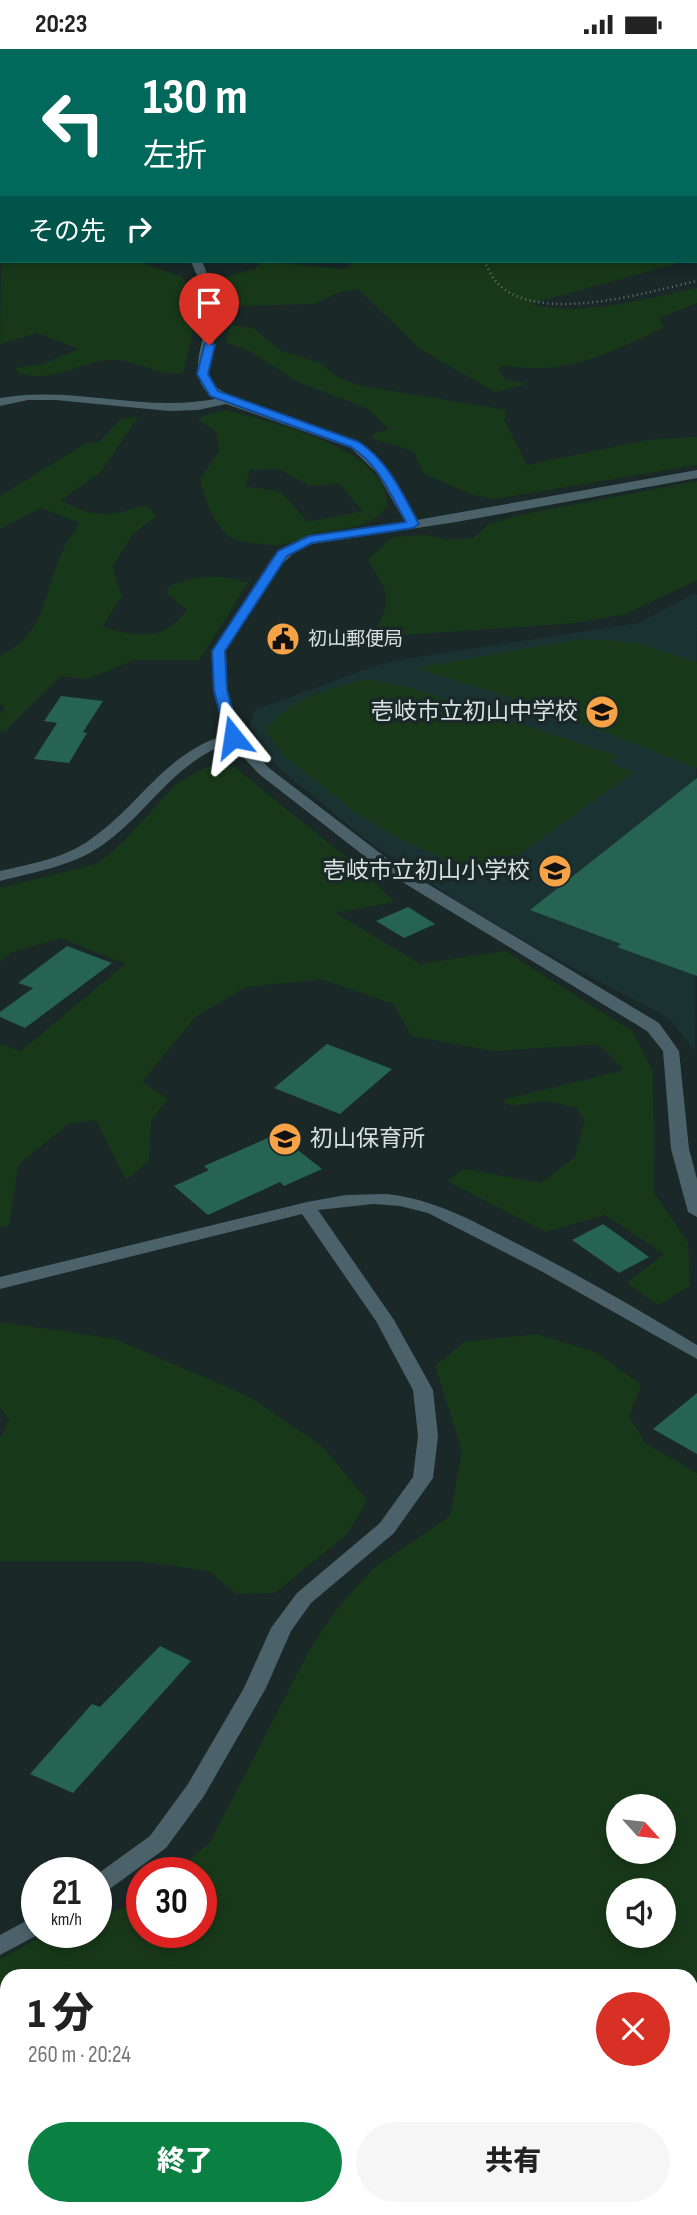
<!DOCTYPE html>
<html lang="ja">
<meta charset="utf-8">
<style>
:root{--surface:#fff;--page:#f6f6f6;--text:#222;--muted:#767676;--accent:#0b8043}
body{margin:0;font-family:"Sofia Sans Condensed","Noto Sans JP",sans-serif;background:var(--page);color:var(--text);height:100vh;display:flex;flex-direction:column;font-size:26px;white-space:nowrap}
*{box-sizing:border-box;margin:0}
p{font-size:23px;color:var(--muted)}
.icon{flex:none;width:38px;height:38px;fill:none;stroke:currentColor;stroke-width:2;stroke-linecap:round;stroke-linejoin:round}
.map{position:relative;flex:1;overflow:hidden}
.drawer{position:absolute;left:0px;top:1920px;width:698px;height:247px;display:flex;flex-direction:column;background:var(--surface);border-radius:21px 21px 0 0;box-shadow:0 4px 10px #0003}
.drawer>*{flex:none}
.banner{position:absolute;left:0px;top:0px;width:698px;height:214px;box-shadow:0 4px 10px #0003;background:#00695c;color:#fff;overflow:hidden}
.needle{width:46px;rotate:117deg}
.buttons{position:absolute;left:606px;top:1745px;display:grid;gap:14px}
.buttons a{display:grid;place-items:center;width:70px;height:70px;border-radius:50%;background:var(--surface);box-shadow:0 4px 10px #0003;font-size:35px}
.speed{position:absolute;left:21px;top:1808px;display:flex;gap:14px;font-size:35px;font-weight:700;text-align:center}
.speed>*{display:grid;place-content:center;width:91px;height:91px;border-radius:50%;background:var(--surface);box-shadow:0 4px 10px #0003;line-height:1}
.speed small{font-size:18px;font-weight:400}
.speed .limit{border:10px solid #d22;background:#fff;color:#111}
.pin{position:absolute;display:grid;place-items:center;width:60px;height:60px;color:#fff;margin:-72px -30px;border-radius:50% 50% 50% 0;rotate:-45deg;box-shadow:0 0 7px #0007}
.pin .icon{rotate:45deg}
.me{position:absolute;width:77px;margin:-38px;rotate:345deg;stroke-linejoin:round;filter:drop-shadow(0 0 5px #0008)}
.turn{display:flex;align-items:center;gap:24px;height:147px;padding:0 28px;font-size:32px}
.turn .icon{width:91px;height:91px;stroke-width:2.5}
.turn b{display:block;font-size:49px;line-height:60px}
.then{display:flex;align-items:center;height:66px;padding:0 28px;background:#0003;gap:14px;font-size:26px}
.round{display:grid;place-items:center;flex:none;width:74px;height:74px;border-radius:37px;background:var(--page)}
.summary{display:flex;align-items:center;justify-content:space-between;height:119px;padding:0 28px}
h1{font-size:42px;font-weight:800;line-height:52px}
.cta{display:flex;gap:14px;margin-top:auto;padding:14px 28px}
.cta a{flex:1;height:80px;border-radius:42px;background:var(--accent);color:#fff;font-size:28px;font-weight:800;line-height:80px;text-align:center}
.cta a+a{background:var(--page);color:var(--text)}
.status{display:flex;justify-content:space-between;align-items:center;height:49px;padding:0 35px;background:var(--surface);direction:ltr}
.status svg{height:19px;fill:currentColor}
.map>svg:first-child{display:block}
.built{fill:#1b3233}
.green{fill:#183919;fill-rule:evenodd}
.building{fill:#266351}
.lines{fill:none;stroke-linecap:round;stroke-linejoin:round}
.path{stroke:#687474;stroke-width:2.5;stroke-dasharray:1 3.5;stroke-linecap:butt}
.street{fill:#4b626b;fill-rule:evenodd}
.route{fill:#1a73e8;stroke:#114b97;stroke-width:2}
.labels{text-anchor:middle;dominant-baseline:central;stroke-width:7;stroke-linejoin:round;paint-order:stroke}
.far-poi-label{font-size:19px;fill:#d7e0e0;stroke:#1a2828;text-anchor:start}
.poi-label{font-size:23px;fill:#d7e0e0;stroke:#1a2828;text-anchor:end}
</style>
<div class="status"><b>20:23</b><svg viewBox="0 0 49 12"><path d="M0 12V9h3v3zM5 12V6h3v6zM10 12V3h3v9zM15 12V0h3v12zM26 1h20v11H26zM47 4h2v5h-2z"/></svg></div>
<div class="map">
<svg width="697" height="2166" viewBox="0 0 697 2166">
<rect width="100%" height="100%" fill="#1a2828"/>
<path class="built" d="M 692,545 L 697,546 L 695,1003 L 670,970 L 540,901 L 456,851 L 369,793 L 268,710 L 250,677 L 255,661 L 372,618 L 398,611 L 639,574 Z"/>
<g class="green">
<path d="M 697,33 L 697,213 L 682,213 L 530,255 C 583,269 645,249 697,239 L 697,254 L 659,269 L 664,279 C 627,295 586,317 545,319 C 531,320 516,317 501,317 L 498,321 L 506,331 L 528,335 L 495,343 L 420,300 L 358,240 L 343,242 L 313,255 L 236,257 L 224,229 L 256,219 L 260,212 L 345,220 L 354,212 L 696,212 Z"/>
<path d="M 2,160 L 2,212 L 137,212 L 182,228 L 199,258 L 183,324 C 157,328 134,309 108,311 C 78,314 48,336 17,323 L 16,319 L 43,315 L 79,300 L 37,284 L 0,295 Z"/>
<path d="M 231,276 L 253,279 L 281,302 L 321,314 L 335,327 L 361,337 L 507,361 L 504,371 L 527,416 L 647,391 L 697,388 L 697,416 L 494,450 L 470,445 L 423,424 L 413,402 L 370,389 L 377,383 L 389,381 L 369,360 L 298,333 L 253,304 L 226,293 Z"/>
<path d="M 225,361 C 269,373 359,393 382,435 C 386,441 387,450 388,456 C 369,484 339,477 310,486 C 300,489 289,496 278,496 C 267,497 246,493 235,490 C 214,482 205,449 200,430 L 219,402 L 217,384 L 197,369 ZM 279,420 L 309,437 L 338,434 L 363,462 L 308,473 L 281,443 L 245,437 L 250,421 Z"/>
<path d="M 138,368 L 101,423 L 61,451 C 98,472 109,466 147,456 L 156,467 L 133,485 L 112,518 L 122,547 L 102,578 C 138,587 163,595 187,560 L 166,545 L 169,537 C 198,527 218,524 248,534 L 199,611 L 135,611 L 87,630 L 61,627 L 4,683 L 0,682 L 0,665 L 5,660 L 0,654 L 0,607 C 49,583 43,539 65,497 C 69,489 75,482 80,474 L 40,459 L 0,480 L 0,447 L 85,395 L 99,393 L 122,369 Z"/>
<path d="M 697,432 L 697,531 L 626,565 L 575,574 L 390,587 L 374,585 C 393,547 389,546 368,511 L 393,488 L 426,486 L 447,491 L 473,489 L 489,475 L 524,465 Z"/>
<path d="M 582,590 L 634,593 L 697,613 L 697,719 L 530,655 L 415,619 Z"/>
<path d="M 366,630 L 408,638 L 618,707 L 609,714 L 634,723 L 504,816 L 463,819 L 394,787 L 355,763 L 286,709 L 265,681 C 287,651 331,639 366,630 Z"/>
<path d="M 208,717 L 233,717 L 358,818 L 394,853 L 335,864 L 420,915 L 505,902 L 632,982 L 653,1023 L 654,1144 L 688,1194 L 690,1237 L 658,1256 L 627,1234 L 664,1205 L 605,1166 L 546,1183 L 447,1132 L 464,1120 L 541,1134 L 575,1108 L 585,1071 L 575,1058 L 546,1052 L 511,1057 L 502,1051 L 624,1021 L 598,995 L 494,1002 L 412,987 L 393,955 L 321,930 L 246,938 L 195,968 L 142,1033 L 168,1050 L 151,1071 L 149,1112 L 126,1131 L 96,1071 L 68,1075 L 18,1116 L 9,1176 L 0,1178 L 0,995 L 21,1002 L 125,915 L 60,889 L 10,904 L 0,913 L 0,839 L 97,815 L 124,792 L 175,736 Z"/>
<path d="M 0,1273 L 115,1290 L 250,1348 L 324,1399 L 367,1451 L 348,1484 L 275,1544 L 236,1545 L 209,1522 L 140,1512 L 0,1512 L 0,1390 L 9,1371 L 0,1358 Z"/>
<path d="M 537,1285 L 597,1304 L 641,1336 L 629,1367 L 646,1395 L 697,1424 L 697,2166 L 0,2166 L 0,1910 L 50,1883 L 96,1883 L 96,1868 L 142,1853 L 142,1883 L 201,1883 L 201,1824 L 175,1823 L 210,1793 L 310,1600 L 336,1561 L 374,1519 L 450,1467 L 462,1402 L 435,1317 L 464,1293 ZM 618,1757 L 663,1757 L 663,1802 L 618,1802 ZM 618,1841 L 663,1841 L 663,1886 L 618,1886 ZM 7,1927 L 691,1927 L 691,2160 L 7,2160 Z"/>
</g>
<g class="building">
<path d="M 61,647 L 103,652 L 83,683 L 87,684 L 69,714 L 34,710 L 57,674 L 44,672 Z"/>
<path d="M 697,729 L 697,927 L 617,898 L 621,895 L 530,861 Z"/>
<path d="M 408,858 L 435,875 L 404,889 L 376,872 Z"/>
<path d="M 67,897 L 112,914 L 25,979 L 0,968 L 0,963 L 33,939 L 18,934 Z"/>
<path d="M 327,995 L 392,1020 L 340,1065 L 274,1039 Z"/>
<path d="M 277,1085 L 322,1120 L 284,1137 L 280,1133 L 208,1166 L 174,1137 L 209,1121 L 204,1117 Z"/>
<path d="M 603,1175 L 649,1208 L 619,1224 L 572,1191 Z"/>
<path d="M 697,1344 L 697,1405 L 653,1380 Z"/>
<path d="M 160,1597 L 191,1612 L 73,1744 L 30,1725 L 92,1655 L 100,1658 Z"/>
</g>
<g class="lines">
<g class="path">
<path d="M 586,0 L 588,2"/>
<path d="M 484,212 C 488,219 492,229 498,235 C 540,276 647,243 697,232"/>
</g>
<g class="street">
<path d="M 174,0 L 185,0 L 187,2 L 175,2 Z"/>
<rect x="0" y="74" width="2" height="12"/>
<path d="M 191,212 L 202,212 L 220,256 L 208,325 L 216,338 L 231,348 L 359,393 L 386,419 L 417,471 L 697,421 L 697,429 L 456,473 L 312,495 L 294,504 L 278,519 L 226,602 L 227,641 L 240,687 L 269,719 L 393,814 L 659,974 L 679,1002 L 689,1100 L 697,1130 L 697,1168 L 688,1163 L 671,1100 L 663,1002 L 647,982 L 381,820 L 259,725 L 230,694 C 174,712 148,765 101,797 C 72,817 34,823 0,832 L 0,822 C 31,815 65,809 91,790 C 140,756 164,705 225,686 L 213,641 L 212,602 L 272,509 L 285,498 L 304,488 L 405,473 L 377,424 L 351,399 L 226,355 L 198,361 L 169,362 L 56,351 L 28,351 L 0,357 L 0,349 C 74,336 143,364 215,350 C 181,327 208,291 208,258 C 208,244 195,225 191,212 Z"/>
<path d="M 386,1145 C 433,1150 469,1170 510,1191 C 574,1223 636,1259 697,1296 L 697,1310 L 541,1222 L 428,1164 L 400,1157 L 373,1155 L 318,1161 L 394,1271 L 433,1341 L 438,1387 L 433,1429 L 394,1484 L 311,1554 L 291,1582 L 266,1639 L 204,1747 L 166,1799 L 104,1844 L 96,1847 L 96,1826 L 150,1787 L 188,1735 L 244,1639 L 271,1579 L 297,1544 L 380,1474 L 413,1428 L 418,1387 L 413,1341 L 376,1272 L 302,1165 L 0,1240 L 0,1228 L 307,1153 L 346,1146 Z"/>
<path d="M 37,1866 L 37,1883 L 43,1883 L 0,1906 L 0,1886 Z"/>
</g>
</g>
<path class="route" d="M 205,294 L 215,296 L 208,325 L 218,342 L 359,393 C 389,413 402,444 419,475 L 413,479 L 312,494 L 287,507 L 225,602 L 227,641 L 240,688 L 233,692 L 226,688 L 214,641 L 212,602 L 278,502 L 309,487 L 406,473 C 390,444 379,416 351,398 L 210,347 L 197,325 Z"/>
<defs>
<symbol id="civic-disc" viewBox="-11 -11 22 22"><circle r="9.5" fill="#f6a247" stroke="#1a2828"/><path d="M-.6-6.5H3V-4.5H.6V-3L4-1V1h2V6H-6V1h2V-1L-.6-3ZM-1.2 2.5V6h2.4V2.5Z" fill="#111"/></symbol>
<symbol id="school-disc" viewBox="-11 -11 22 22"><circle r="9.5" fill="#f6a247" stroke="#1a2828"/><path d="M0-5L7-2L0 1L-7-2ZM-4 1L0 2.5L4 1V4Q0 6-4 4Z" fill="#111"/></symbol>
</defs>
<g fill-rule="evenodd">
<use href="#civic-disc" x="264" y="571" width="38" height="38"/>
<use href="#school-disc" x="583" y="644" width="38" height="38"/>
<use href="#school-disc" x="536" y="803" width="38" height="38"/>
<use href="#school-disc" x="266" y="1071" width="38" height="38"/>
</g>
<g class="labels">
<g class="far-poi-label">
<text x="308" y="590">初山郵便局</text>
</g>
<g class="poi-label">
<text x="578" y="663">壱岐市立初山中学校</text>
<text x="530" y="822">壱岐市立初山小学校</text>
<text x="310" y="1090" text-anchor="start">初山保育所</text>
</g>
</g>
</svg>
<div class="buttons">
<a><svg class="needle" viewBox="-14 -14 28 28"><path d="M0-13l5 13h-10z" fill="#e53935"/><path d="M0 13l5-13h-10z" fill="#767676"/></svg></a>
<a><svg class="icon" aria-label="sound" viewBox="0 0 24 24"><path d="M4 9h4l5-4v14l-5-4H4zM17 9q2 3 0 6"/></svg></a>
</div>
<div class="speed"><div>21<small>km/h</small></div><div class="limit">30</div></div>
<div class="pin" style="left:209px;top:296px;background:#d93025"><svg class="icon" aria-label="arrive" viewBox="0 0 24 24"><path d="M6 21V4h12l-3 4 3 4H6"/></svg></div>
<svg class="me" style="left:233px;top:688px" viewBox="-20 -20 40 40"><path d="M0-17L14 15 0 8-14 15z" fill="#1a73e8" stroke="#fff" stroke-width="4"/></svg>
<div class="banner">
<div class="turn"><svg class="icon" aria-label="left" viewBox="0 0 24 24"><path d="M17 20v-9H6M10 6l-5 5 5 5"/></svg><div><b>130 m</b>左折</div></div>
<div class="then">その先<svg class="icon" aria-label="right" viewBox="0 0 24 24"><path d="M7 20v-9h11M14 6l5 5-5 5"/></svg></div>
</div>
<section class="drawer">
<div class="summary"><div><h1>1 分</h1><p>260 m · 20:24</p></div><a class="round" style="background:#d93025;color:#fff"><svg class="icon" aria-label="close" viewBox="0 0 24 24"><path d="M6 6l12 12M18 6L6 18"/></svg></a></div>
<div class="cta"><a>終了</a><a>共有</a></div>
</section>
</div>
